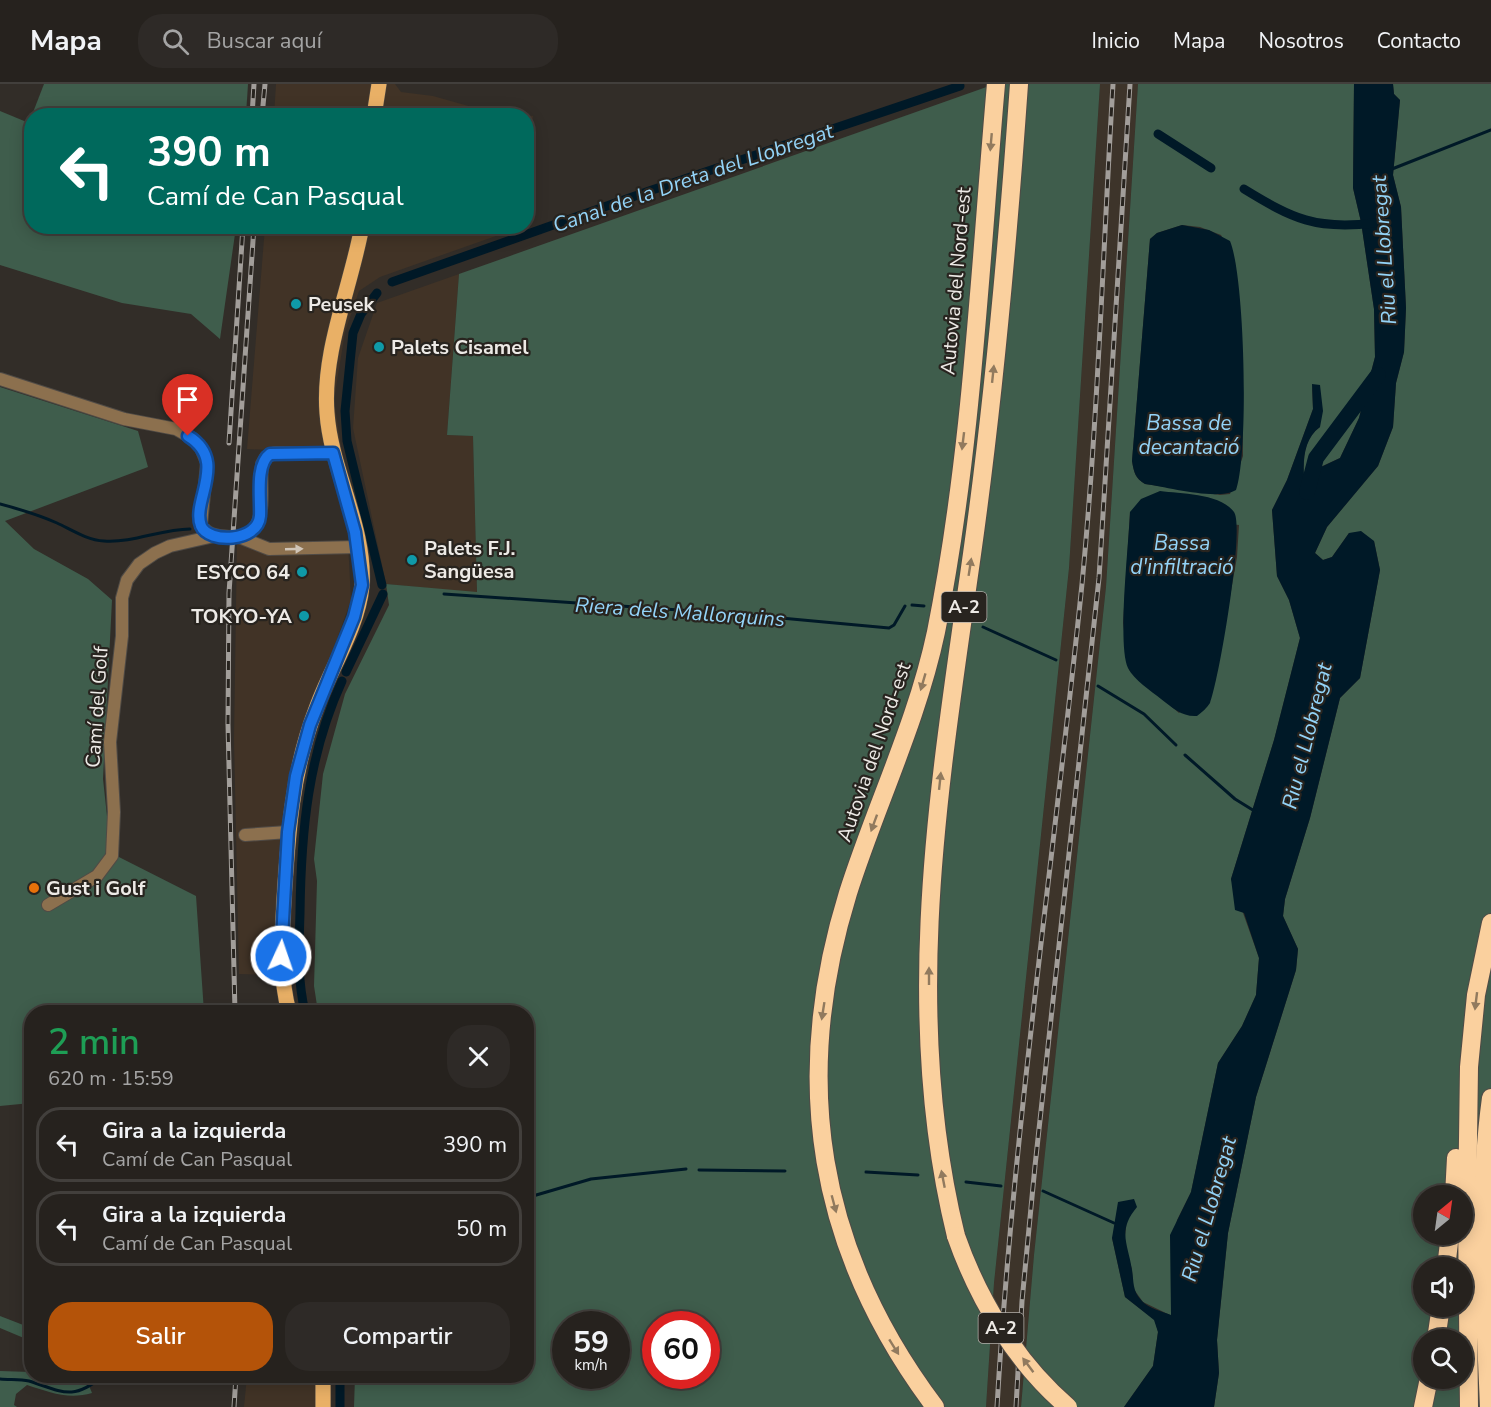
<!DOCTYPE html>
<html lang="es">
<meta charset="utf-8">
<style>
:root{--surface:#26221e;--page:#2e2a27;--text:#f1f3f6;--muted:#a4a4a4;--line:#423f3c;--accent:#b45309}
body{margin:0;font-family:"Nunito Sans",sans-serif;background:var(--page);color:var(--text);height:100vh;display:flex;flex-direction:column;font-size:22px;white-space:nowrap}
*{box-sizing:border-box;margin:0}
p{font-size:20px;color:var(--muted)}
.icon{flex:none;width:33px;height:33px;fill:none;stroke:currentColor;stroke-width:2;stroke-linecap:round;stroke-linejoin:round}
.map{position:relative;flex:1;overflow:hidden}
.side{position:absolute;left:24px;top:921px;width:510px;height:378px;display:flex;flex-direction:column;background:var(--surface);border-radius:24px;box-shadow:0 3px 15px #0003,0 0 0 2px var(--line)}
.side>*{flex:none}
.banner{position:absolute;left:24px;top:24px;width:510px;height:126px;border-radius:24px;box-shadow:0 3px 15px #0003,0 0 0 2px var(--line);background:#00695c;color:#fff;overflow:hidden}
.needle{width:39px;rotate:29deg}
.tools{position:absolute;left:1413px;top:1101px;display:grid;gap:12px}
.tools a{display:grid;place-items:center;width:60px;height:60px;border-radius:50%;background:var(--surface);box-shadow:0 3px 15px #0003,0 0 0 2px var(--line);font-size:30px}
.speed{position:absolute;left:552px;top:1227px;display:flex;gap:12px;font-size:30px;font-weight:700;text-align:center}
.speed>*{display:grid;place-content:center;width:78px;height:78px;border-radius:50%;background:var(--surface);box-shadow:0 3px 15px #0003,0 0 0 2px var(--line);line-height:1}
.speed small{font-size:15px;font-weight:400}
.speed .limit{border:9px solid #d22;background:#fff;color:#111}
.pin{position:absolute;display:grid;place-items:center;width:51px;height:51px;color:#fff;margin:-62px -26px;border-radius:50% 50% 50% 0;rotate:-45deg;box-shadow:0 0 6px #0007}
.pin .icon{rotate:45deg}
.me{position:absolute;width:66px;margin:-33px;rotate:3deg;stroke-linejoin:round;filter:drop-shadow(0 0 4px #0008)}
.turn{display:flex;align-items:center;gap:21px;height:126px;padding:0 24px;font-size:27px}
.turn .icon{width:78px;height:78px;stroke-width:2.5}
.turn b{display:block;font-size:42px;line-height:51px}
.round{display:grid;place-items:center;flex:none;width:63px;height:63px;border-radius:24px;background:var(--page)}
.overview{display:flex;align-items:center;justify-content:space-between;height:102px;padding:0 24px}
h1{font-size:36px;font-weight:600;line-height:45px;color:#1e9e55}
.action{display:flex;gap:12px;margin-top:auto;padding:12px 24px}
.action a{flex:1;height:69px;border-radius:24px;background:var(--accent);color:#fff;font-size:24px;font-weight:600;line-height:69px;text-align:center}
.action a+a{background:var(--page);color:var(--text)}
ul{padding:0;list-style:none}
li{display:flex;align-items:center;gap:18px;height:75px;margin:0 12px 9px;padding:0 12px;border:3px solid var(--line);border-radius:24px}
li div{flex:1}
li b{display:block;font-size:22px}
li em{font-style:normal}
header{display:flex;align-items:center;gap:36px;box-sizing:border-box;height:84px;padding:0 30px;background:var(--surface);border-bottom:2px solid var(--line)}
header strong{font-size:28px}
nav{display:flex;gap:33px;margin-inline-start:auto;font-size:21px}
.search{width:420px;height:54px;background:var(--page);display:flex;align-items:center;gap:15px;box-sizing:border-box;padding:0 21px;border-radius:24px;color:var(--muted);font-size:22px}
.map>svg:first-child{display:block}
.built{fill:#3d342a}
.industrial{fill:#413326}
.green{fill:#3f5d4c;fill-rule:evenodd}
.water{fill:#001927}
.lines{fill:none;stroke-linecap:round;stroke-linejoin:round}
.stream{stroke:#001927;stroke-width:3}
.canal{stroke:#001927;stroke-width:9}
.river{stroke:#001927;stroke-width:16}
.minor-casing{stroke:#504b46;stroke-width:14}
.major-casing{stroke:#504b46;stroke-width:16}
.highway-casing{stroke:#504b46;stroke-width:20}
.minor{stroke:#8c704e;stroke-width:12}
.major{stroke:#e9b066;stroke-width:15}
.highway{stroke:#fad09e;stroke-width:18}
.rail-casing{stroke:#a29e9a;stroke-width:5}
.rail{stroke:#28241f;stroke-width:3;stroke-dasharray:9;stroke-linecap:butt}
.highway-bridge-casing{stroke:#504b46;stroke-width:20;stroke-linecap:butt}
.highway-bridge{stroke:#fad09e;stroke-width:18}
.oneway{fill:#917a5e}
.oneway2{fill:#d0c5b8}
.route-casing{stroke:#114b97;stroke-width:15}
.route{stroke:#1a73e8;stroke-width:10}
.culture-dot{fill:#0f9aa8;stroke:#28241f;stroke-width:2}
.food-dot{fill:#e8710a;stroke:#28241f;stroke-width:2}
.labels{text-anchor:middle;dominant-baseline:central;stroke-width:4.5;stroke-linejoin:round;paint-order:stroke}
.shield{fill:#28241f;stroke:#b2afaa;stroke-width:1.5}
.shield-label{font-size:18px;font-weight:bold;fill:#edeae6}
.street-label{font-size:20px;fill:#edeae6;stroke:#28241f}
.poi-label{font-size:20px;font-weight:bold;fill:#edeae6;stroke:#28241f;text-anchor:start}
.water-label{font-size:21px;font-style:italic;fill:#93d3f7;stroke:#28241f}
</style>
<header>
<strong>Mapa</strong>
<div class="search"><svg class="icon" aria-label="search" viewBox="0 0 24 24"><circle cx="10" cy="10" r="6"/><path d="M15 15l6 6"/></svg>Buscar aquí</div>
<nav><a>Inicio</a><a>Mapa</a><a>Nosotros</a><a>Contacto</a></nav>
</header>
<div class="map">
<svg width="1491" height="1323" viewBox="0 0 1491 1323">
<rect width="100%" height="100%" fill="#322d28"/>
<path class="built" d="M 1100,0 L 1138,0 L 1106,503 L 1034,1171 L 1021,1323 L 986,1323 L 994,1199 L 1069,484 Z"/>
<g class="industrial">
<path d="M 276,0 L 395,0 L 401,8 L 433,12 L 472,23 L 533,32 L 527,89 L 526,32 L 274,32 Z"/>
<path d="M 265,143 L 521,143 L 380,193 L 359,207 L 345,248 L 334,316 L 342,369 L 247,365 Z"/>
<path d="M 459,190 L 447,351 L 473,352 L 477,509 L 386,500 L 353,344 L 358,274 L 377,219 Z"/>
<path d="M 348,458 L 351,516 L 298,664 L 283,748 L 275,891 L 239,890 L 234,655 L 237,459 Z"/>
<path d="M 247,1292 L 320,1292 L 320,1323 L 244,1323 Z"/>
</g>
<g class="green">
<path d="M 44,0 L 248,0 L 246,31 L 32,31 Z"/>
<path d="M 995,0 L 1100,0 L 1069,484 L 994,1199 L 986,1323 L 354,1323 L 355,1292 L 526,1292 L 526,928 L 318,928 L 314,902 L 317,797 L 314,775 L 323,690 L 345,610 L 389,521 L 386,500 L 477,508 L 473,352 L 447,351 L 459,190 ZM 566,1240 L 616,1240 L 616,1292 L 566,1292 ZM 656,1240 L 706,1240 L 706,1292 L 656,1292 Z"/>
<path d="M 1138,0 L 1354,0 L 1353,104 L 1361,138 L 1374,225 L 1375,273 L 1359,334 L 1340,374 L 1303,391 C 1304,372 1304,354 1320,343 L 1312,301 L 1313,325 L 1287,396 L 1272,426 L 1277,492 L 1289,516 L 1300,554 L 1274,656 L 1231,795 L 1259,874 L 1256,911 L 1242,942 L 1218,979 L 1191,1108 L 1177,1136 L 1171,1178 L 1172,1232 L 1143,1218 L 1133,1204 L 1132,1185 L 1124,1160 L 1127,1135 L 1134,1115 L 1112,1154 L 1125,1213 L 1155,1236 L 1158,1248 L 1153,1282 L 1124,1323 L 1021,1323 L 1034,1171 L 1106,503 ZM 1182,141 L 1200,143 L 1221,151 L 1235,178 L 1242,260 L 1243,372 L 1230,410 L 1220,411 L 1145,400 C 1135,394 1134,389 1132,377 L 1150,155 L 1157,149 ZM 1130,428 L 1239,441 L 1237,473 L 1215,598 L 1179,629 L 1129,586 L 1123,539 Z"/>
<path d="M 1393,0 L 1491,0 L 1491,1323 L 1214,1323 L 1219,1289 L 1217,1256 L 1228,1149 L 1256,1013 L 1296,886 L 1298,865 L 1283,832 L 1285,815 L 1310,734 L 1340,614 L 1360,594 L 1380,486 L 1374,457 L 1349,449 L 1332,473 L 1323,476 L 1315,469 L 1327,443 L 1378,382 L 1393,343 L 1396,299 L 1404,268 L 1406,224 L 1401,123 L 1393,91 L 1400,16 L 1394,10 ZM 1424,1112 L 1462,1112 L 1462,1150 L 1424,1150 ZM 1424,1184 L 1462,1184 L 1462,1222 L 1424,1222 ZM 1424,1256 L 1462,1256 L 1462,1294 L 1424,1294 Z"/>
<path d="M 0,27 L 29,39 L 31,33 L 32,142 L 236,143 L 220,255 L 191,230 L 122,219 L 0,181 Z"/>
<path d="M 0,303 L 138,347 L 148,383 L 5,437 L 34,465 L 88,495 L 112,516 L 103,695 L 111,769 L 196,812 L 204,928 L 32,928 L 31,1019 L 0,1022 Z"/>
<path d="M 0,1232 L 31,1244 L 31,1257 L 0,1244 Z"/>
<path d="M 0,1287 L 31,1288 L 32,1292 L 44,1292 L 75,1300 L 86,1294 L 92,1309 C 68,1316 49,1308 27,1301 L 16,1310 L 14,1321 L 17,1323 L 0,1323 Z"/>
</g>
<g class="water">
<path d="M 1354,0 L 1393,0 L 1394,10 L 1400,16 L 1393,91 L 1401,123 L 1406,224 L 1404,268 L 1396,299 L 1393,343 L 1378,382 L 1327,443 L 1315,469 L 1323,476 L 1332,473 L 1349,449 L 1361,447 L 1374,457 L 1380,486 L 1360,594 L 1340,614 L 1310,734 L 1285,815 L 1283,832 L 1298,865 L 1296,886 L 1256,1013 L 1228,1149 L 1217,1256 L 1219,1289 L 1214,1323 L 1124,1323 L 1153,1282 L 1158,1248 L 1154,1236 L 1125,1213 L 1112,1154 L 1118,1118 L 1134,1115 L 1137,1123 C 1117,1147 1128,1159 1132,1186 C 1134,1198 1132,1207 1142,1217 C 1148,1224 1163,1228 1171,1231 L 1170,1151 L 1191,1108 L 1218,979 L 1242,942 L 1256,911 L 1259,874 L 1244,829 L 1235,826 L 1231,795 L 1274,656 L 1300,554 L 1289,516 L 1277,492 L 1272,426 L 1287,396 L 1313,325 L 1312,300 L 1320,301 L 1323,327 L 1320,343 C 1305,354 1303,373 1304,391 L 1340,374 L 1359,334 L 1375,273 L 1374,225 L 1361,138 L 1353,104 Z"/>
<path d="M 1182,141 L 1209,146 L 1230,157 C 1245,193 1249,369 1236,406 C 1217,417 1168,403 1145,400 C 1135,394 1134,388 1132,377 L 1150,155 L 1157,149 Z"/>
<path d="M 1160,407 C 1181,410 1220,409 1234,428 C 1245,443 1219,597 1210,619 C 1207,624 1202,628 1197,632 C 1182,633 1173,624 1161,615 C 1151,607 1134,596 1128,584 C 1117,561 1129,458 1130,428 L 1141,415 Z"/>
</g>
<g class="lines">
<g class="stream">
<path d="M 1392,85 L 1491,46"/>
<path d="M 0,420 C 19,425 39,431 57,439 C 72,446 87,456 104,457 C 134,459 161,445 190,445"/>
<path d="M 444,510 L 737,530 L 889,544 L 894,541 L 905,522"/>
<path d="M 912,521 L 924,522"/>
<path d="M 983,543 L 1056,576"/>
<path d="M 1098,602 L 1144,630 L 1176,661"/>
<path d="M 1185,671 L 1235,715 L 1256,728"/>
<path d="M 699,1086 L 785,1087"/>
<path d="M 866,1088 L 918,1091"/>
<path d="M 966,1098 L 1001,1102"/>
<path d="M 1043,1107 L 1114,1139"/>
<path d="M 526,1114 L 591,1095 L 686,1085"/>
<path d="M 0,1295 C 9,1296 20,1295 29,1297 C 63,1308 73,1317 103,1292"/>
</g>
<g class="canal">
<path d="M 1158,50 L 1211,84"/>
<path d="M 1244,105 C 1293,135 1316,146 1374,139"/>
<path d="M 392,198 L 652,106 L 960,2"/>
<path d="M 377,209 L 361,230 L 353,249 L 345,327 L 347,357 L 382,501"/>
<path d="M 346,588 L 383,510"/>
<path d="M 305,928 C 297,895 299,862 300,829 C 301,748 308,671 342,597"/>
<path d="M 340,1323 L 340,1292"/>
</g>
<path class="river" d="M 1307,408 L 1316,374 L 1378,291"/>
<defs>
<g id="minor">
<path d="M 0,295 L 124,335 L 176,345 L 192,354 L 201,364 L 207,379 L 201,441 C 208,452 218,452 230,453 C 272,454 259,410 262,380 L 266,373 L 275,369 L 333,369"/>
<path d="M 239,453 L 269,465 L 358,463"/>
<path d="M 245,751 L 288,748"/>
<path d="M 48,821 L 97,792 L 112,772 L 114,728 L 110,658 L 122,552 L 122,514 L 127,496 L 139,480 L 155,469 L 170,462 L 214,452"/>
</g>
<g id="major">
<path d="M 374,32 L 379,0"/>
<path d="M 289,928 C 279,891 282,854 284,816 C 288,750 292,687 316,625 C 330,585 358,544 362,502 C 366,443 331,387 327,329 C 322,267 351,203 362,142"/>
<path d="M 323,1292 L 323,1323"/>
</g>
<g id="highway">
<path d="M 1454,1112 L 1456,1074"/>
<path d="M 956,1152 C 900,925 940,697 972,470 C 994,314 1008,157 1019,0"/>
<path d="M 1446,1184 L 1450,1150"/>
<path d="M 1436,1256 L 1441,1222"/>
<path d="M 935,1323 C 817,1166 790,996 848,809 C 876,721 917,638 936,548 C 972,369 980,181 996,0"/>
<path d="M 1423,1323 L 1429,1294"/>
<path d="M 1469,1323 L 1467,1128 L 1469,983 L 1476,911 L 1491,839"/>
<path d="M 1489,1323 C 1485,1220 1477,1116 1491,1014"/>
</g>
</defs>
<use href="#minor" class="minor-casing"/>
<use href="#major" class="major-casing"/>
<use href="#highway" class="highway-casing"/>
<use href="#minor" class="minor"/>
<use href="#major" class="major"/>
<use href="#highway" class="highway"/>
<defs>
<g id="rail">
<path d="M 252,32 L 254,0"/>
<path d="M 262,32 L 265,0"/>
<path d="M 229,359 L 243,142"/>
<path d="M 235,928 L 228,640 L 229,509 L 254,142"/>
<path d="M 234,1323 L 236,1292"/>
<path d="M 997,1323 C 1013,1048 1054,774 1082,500 C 1098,334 1103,166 1113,0"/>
<path d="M 1016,1323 L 1022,1217 L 1035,1082 L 1099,494 L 1130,0"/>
</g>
</defs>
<use href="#rail" class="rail-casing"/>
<use href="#rail" class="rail"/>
<defs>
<path id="highway-bridge" d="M 956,1152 C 978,1215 1016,1279 1068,1323"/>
</defs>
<use href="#highway-bridge" class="highway-bridge-casing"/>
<use href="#highway-bridge" class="highway-bridge"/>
</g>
<defs><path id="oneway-solid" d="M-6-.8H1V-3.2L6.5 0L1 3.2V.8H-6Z" transform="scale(1.5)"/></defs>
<g class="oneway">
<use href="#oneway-solid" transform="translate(991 58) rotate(95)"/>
<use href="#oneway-solid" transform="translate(993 290) rotate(-84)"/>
<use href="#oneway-solid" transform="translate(963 357) rotate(97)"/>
<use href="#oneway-solid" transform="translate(970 483) rotate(-81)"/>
<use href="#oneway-solid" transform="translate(923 598) rotate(106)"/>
<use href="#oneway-solid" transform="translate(940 697) rotate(-84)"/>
<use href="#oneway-solid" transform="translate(874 739) rotate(110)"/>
<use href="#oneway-solid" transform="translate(929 892) rotate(-90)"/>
<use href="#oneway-solid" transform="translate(1476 917) rotate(97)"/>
<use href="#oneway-solid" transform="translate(823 927) rotate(99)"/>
<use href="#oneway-solid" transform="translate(943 1095) rotate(-101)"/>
<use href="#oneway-solid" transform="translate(834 1120) rotate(75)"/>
<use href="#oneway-solid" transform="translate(894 1263) rotate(58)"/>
<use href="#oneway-solid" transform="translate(1028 1281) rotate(-127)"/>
</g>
<use class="oneway2" href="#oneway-solid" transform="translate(294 465) rotate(-2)"/>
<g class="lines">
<defs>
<path id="route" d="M 188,352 C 229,377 191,417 201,442 C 209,460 258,458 260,432 C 261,415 255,381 270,370 L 333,369 L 355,448 L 362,501 L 354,533 L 310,641 L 296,692 L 288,748 L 281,872"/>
</defs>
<use href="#route" class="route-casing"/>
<use href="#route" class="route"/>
</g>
<g class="culture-dot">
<circle cx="296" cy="220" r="6"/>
<circle cx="379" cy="263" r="6"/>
<circle cx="412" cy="476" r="6"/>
<circle cx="302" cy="488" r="6"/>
<circle cx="304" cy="532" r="6"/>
</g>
<circle class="food-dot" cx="34" cy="804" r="6"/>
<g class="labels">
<g class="shield">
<rect x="941.5" y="508" width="45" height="30" rx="4.5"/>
<rect x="978.5" y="1229" width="45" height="30" rx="4.5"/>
</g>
<g class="shield-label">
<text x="964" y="523">A-2</text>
<text x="1001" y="1244">A-2</text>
</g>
<g class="street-label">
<text transform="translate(956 197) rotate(-85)">Autovia del Nord-est</text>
<text transform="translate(97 623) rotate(-86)">Camí del Golf</text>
<text transform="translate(874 668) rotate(-71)">Autovia del Nord-est</text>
</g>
<g class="poi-label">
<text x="308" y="220">Peusek</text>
<text x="391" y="263">Palets Cisamel</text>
<text x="424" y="464">Palets F.J.<tspan x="424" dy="23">Sangüesa</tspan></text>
<text x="290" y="488" text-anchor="end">ESYCO 64</text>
<text x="292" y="532" text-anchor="end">TOKYO-YA</text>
<text x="46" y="804">Gust i Golf</text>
</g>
<g class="water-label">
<text transform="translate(693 94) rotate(-19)">Canal de la Dreta del Llobregat</text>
<text transform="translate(1384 166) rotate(-94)">Riu el Llobregat</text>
<text x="1189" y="339">Bassa de<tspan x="1189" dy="24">decantació</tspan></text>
<text x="1182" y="459">Bassa<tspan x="1182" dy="24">d'infiltració</tspan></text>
<text transform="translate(680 528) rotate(4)">Riera dels Mallorquins</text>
<text transform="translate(1307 652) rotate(-76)">Riu el Llobregat</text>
<text transform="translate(1209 1125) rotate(-74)">Riu el Llobregat</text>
</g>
</g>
</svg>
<div class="tools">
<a><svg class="needle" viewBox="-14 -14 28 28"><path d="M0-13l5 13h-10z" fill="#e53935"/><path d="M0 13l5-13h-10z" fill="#a4a4a4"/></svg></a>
<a><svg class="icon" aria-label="sound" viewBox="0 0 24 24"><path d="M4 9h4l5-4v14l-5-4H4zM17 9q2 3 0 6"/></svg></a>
<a><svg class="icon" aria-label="search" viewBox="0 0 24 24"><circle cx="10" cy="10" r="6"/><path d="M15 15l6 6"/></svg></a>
</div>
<div class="speed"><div>59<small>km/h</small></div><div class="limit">60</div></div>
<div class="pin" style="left:188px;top:352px;background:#d93025"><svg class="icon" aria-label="arrive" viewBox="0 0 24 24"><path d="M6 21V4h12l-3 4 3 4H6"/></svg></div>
<svg class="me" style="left:281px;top:872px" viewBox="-20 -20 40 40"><circle r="17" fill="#1a73e8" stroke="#fff" stroke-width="3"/><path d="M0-11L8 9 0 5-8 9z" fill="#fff"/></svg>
<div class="banner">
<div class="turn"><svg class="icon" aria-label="left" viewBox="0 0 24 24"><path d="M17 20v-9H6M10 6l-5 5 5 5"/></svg><div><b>390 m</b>Camí de Can Pasqual</div></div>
</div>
<section class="side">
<div class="overview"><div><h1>2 min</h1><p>620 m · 15:59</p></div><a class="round"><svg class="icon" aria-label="close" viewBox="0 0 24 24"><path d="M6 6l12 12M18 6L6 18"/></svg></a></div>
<ul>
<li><svg class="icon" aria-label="left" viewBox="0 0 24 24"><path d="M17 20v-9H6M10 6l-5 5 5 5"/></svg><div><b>Gira a la izquierda</b><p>Camí de Can Pasqual</p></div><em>390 m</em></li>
<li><svg class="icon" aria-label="left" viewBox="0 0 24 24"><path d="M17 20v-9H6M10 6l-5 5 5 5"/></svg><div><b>Gira a la izquierda</b><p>Camí de Can Pasqual</p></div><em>50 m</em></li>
</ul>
<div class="action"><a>Salir</a><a>Compartir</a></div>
</section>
</div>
